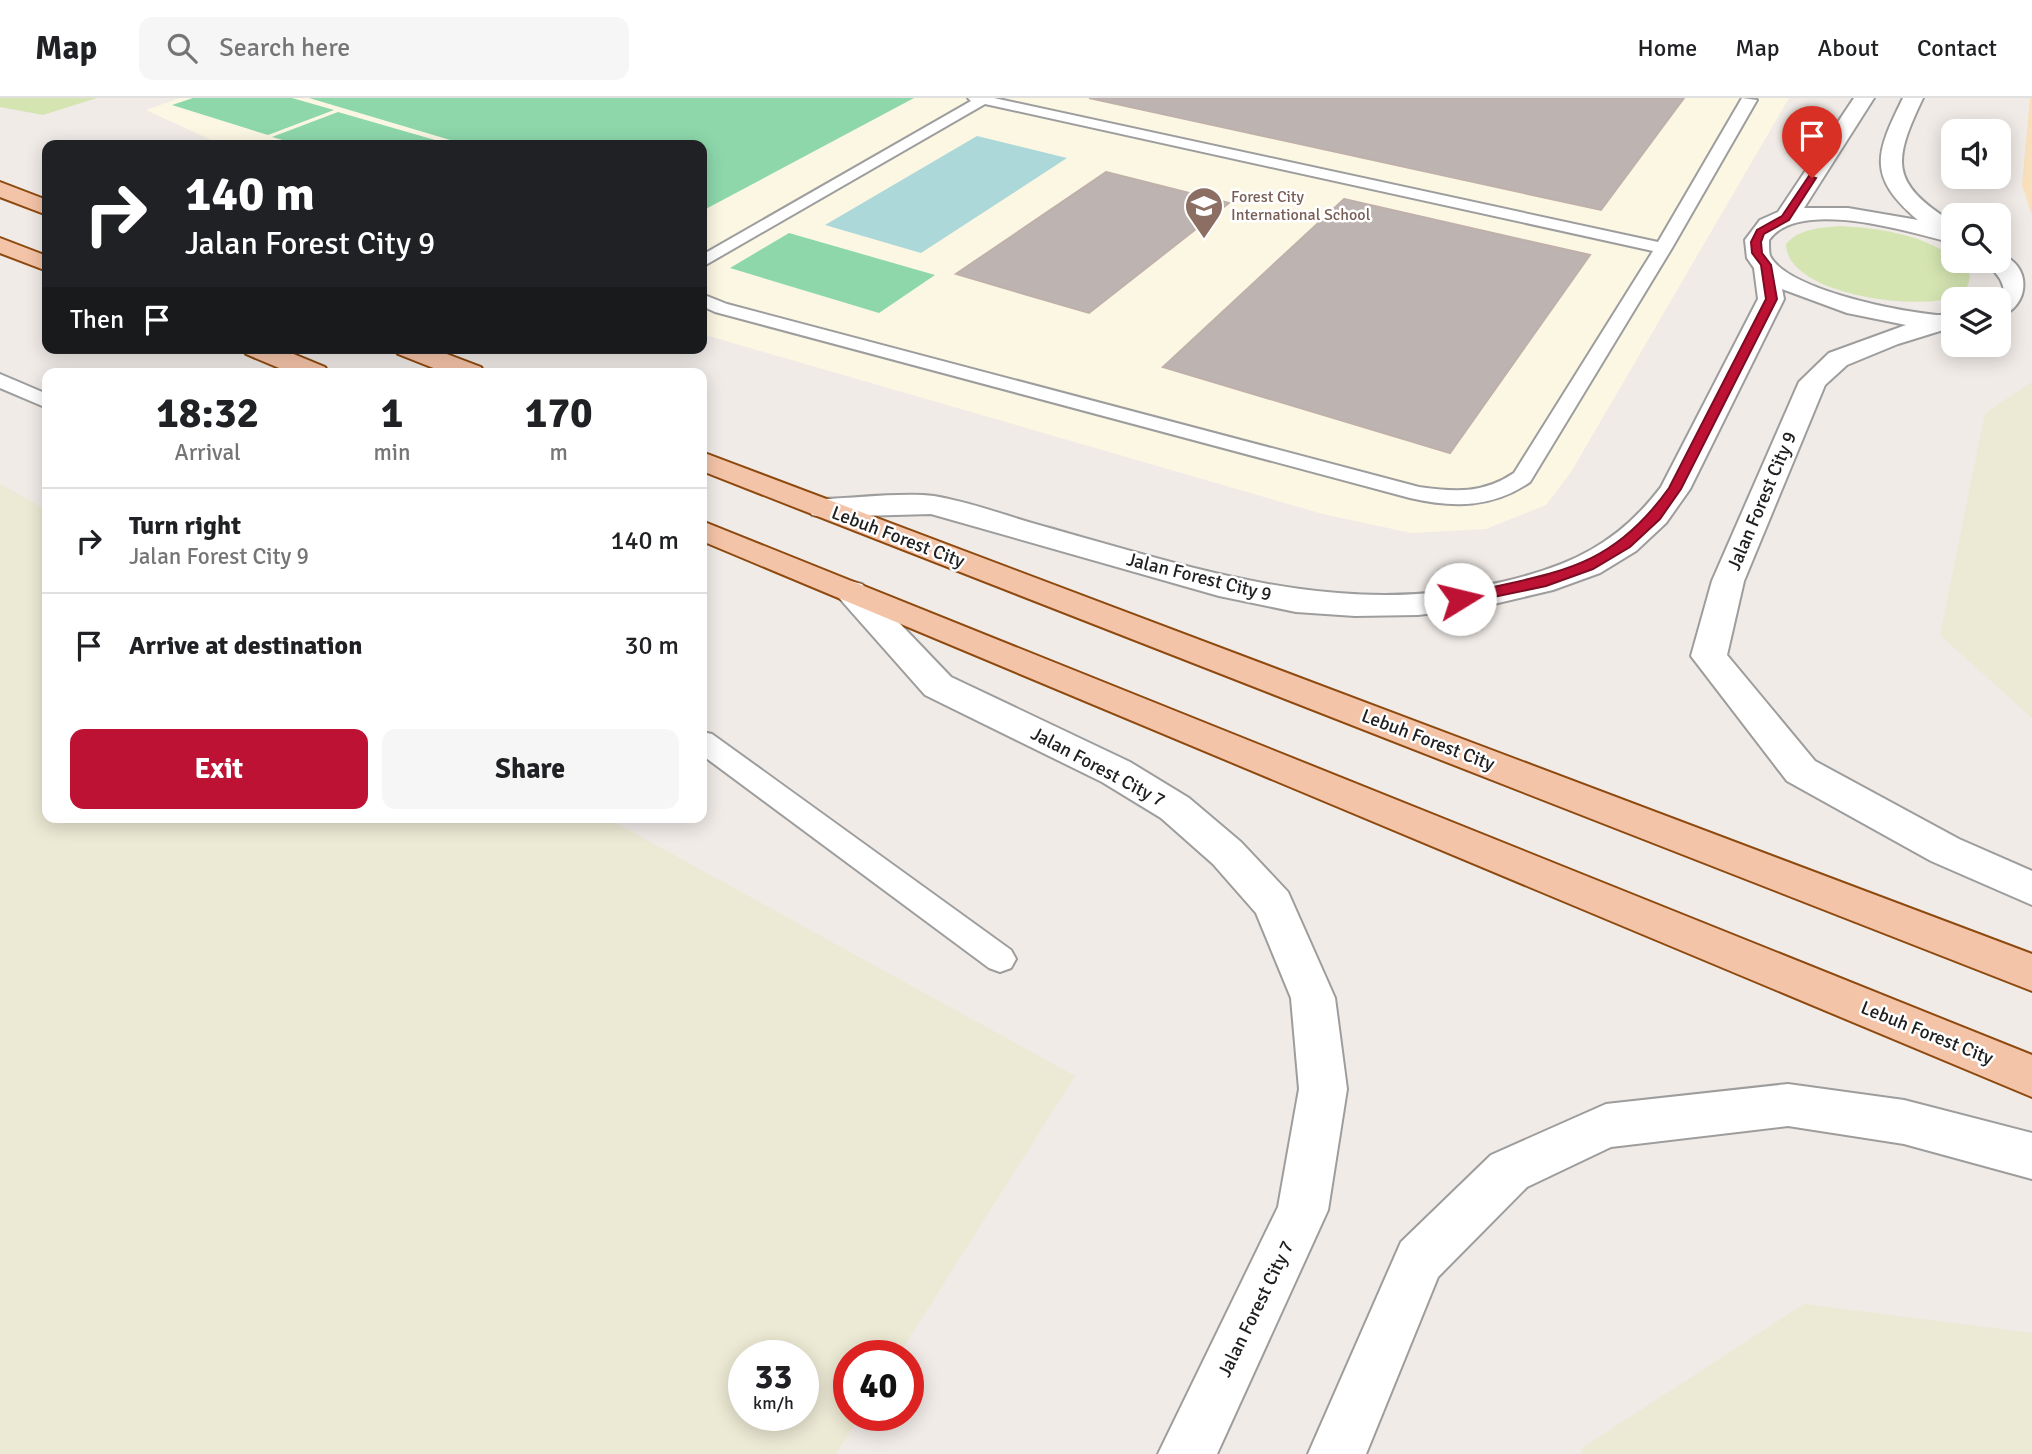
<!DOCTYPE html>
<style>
:root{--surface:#fff;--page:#f6f6f6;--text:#202124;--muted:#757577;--line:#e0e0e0;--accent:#be1235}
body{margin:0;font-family:Signika,sans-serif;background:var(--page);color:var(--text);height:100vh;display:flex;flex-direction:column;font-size:26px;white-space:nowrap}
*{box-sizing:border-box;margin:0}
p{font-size:23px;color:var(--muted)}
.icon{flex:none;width:38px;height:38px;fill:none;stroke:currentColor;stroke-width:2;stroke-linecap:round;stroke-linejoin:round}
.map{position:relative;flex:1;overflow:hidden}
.side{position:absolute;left:42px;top:270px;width:665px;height:455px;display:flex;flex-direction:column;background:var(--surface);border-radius:14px;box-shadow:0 4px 18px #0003}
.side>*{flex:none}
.guide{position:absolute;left:42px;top:42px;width:665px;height:214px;border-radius:14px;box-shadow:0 4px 18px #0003;background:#202124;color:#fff;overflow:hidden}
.controls{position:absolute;left:1941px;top:21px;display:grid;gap:14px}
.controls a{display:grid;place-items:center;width:70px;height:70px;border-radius:14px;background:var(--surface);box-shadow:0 4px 18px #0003;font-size:35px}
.speed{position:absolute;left:728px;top:1242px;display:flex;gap:14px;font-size:35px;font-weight:700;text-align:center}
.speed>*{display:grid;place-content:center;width:91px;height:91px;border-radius:50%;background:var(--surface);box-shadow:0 4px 18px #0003;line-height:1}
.speed small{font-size:18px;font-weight:400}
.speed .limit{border:10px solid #d22;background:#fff;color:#111}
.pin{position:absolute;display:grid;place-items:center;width:60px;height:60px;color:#fff;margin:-72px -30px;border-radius:50% 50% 50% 0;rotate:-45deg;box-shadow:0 0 7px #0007}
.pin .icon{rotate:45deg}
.me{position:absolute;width:77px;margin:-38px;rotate:81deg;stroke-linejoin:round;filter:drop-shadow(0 0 5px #0008)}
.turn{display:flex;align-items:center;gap:24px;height:147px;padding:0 28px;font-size:32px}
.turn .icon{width:91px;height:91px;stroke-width:2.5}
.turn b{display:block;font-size:49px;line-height:60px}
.then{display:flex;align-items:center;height:66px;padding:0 28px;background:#0003;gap:14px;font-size:26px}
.eta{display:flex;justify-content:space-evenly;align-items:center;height:119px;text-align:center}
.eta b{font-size:42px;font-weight:700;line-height:49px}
.primary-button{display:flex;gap:14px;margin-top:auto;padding:14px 28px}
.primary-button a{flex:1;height:80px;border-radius:14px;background:var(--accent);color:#fff;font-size:28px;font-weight:700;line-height:80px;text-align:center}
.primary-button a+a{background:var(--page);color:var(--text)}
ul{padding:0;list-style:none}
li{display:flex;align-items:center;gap:21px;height:105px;padding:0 28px;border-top:2px solid var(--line)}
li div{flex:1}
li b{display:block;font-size:26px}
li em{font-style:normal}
header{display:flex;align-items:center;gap:42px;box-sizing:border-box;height:98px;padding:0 35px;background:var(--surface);border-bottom:2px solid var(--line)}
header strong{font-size:33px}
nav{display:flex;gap:38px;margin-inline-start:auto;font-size:24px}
.search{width:490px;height:63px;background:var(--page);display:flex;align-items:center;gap:18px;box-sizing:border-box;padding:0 24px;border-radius:14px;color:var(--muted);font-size:26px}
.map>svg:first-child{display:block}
.education{fill:#fcf7e3}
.farmland{fill:#ece9d4;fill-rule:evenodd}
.grass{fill:#d5e5b2}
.sand{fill:#f9e0bc}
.pitch{fill:#8dd7ab}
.water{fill:#acd8d9}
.building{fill:#bdb3b0;stroke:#c0b0ab;stroke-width:2}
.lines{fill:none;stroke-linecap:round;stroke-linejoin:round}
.service-casing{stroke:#9d9d9d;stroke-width:4}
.tertiary-casing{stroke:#9d9d9d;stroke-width:4}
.primary-casing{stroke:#8e490e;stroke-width:4}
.service{fill:#fff;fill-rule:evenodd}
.tertiary{fill:#fff;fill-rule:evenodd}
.primary{fill:#f4c4a8;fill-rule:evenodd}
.route{fill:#be1235;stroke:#7c0c22;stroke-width:2}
.labels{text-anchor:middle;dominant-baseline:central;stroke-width:5;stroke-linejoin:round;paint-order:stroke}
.far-education-label{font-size:16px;fill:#785e54;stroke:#fff;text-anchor:start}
.street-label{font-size:19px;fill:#202020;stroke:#fff}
</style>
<header>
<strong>Map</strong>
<div class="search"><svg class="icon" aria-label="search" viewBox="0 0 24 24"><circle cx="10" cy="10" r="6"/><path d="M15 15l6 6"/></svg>Search here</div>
<nav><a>Home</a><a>Map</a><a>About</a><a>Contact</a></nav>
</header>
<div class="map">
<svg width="2032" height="1356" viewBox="0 0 2032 1356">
<rect width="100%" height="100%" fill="#f0ebe7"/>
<path class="education" d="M 180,0 L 1789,0 L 1571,374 L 1546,407 L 1486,431 L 1411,435 L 1323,416 L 702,236 L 702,47 L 222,47 L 146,12 Z"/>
<g class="farmland">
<path d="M 2032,284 L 2032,620 L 1940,537 L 1985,315 Z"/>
<path d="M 0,386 L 47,412 L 47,719 L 605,719 L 1075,978 L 898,1258 L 849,1258 L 849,1318 L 860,1318 L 836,1356 L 0,1356 ZM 744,1258 L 803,1258 L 803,1318 L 744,1318 Z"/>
<path d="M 1804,1206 L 2032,1235 L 2032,1356 L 1580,1356 L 1582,1350 Z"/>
</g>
<g class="grass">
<path d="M 0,0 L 97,0 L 43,17 L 0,9 Z"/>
<path d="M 1840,128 C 1878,130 1921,136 1953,159 L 1953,163 C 1975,163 1975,192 1954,199 C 1917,213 1787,197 1786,146 C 1800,130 1820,130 1840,128 Z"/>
</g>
<path class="sand" d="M 2030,0 L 2032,0 L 2032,117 L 2022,87 Z"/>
<g class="pitch">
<path d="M 193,0 L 292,0 L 334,12 L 268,37 L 172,7 Z"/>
<path d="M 309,0 L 914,0 L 702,113 L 702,47 L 467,47 Z"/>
<path d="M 338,14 L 442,44 L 433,47 L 300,47 L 272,39 Z"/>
<path d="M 789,135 L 935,177 L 879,215 L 730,170 Z"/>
</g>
<path class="water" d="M 977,38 L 1067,60 L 921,155 L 825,127 Z"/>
<g class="building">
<path d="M 1089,0 L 1684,0 L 1601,112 Z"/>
<path d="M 1106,74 L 1229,105 L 1089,215 L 956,176 Z"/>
<path d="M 1344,101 L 1590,157 L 1450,355 L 1163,269 Z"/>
</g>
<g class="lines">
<defs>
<g id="service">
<path d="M 968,0 L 994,0 L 1658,144 L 1742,0 L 1757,2 L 1672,150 L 1530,384 C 1493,410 1453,410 1410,400 L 715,214 L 702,208 L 702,196 L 727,206 L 1419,389 C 1455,394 1483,396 1514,375 L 1653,153 L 985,6 L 702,169 L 702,157 L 971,3 Z"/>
<path d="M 0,276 L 47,296 L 47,310 L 0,290 Z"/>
<path d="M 702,634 L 712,636 L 1011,852 L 1016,861 L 1011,870 L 1000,874 L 989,870 L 702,657 Z"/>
</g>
<g id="tertiary">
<path d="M 1854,0 L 1874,0 L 1804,110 L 1848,110 L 1918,122 C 1866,78 1876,55 1903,0 L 1923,0 C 1893,63 1889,84 1952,124 L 1953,145 C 1910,134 1799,99 1769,142 C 1769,146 1769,155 1770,158 C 1788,192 1901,214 1937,217 C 1943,217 1947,216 1953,217 L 1953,229 L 1898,246 L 1847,267 L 1825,287 L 1744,483 L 1727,557 L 1815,663 L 1959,741 L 2032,773 L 2032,807 L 1931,763 L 1787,683 L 1691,558 L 1712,483 L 1799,284 L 1829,255 L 1906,227 L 1847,215 L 1782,191 L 1784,201 L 1690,391 L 1666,425 L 1636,453 L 1600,475 L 1553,492 L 1481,509 L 1418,517 L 1355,518 L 1296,514 L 1219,498 L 931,416 L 823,419 L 812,417 L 808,410 L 812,403 L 823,401 C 854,400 905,394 934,398 C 971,404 1009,419 1046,429 C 1200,472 1340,521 1502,484 C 1570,468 1618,446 1661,389 L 1758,201 L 1754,170 L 1747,160 L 1745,142 L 1760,122 L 1778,114 Z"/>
<path d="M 1998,156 C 2032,164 2032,209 1998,219 L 1997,201 L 2004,196 C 2004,180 1994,175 1986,163 L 1998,163 Z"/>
<path d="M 850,483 L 862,486 L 951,579 L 1130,664 L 1189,700 L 1241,744 L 1288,794 L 1335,900 L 1347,991 L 1328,1112 L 1217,1356 L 1158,1356 L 1278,1109 L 1299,991 L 1291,900 L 1256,815 L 1213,766 L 1161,720 L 1102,684 L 925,597 L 833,493 L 838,486 Z"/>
<path d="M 1788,986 L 1904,1002 L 2032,1035 L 2032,1081 L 1904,1046 L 1788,1028 L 1611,1049 L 1527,1089 L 1438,1179 L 1366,1356 L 1308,1356 L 1401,1144 L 1491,1057 L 1606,1006 Z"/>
</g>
<g id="primary">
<path d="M 0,84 L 47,102 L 47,117 L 0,99 Z"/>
<path d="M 0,140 L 47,158 L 47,173 L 0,155 Z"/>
<path d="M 242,250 L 279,250 L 325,269 L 328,275 L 291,275 L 246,256 Z"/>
<path d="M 394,250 L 431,250 L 481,269 L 484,275 L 446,275 L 398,256 Z"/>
<path d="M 702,354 L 2032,856 L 2032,893 L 702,373 Z"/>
<path d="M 702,423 L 2032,957 L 2032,999 L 702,443 Z"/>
</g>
</defs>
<use href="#service" class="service-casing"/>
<use href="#tertiary" class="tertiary-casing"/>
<use href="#primary" class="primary-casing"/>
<use href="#service" class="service"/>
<use href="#tertiary" class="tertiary"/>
<use href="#primary" class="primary"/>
</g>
<path class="route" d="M 1809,78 L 1816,80 L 1789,122 L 1764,136 L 1761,144 L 1762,155 L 1771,167 L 1777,201 L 1681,391 L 1660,421 L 1630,449 L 1593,471 L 1546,488 L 1460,506 L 1455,504 L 1455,498 C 1549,474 1607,477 1669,390 L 1766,201 L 1761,167 L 1752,155 L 1751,144 L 1757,132 L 1782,118 Z"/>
<defs>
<symbol id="school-pin" viewBox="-11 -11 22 30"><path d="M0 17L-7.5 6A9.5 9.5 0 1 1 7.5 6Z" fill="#8d6e63" stroke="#fff"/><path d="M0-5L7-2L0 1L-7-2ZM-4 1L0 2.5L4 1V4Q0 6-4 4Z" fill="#fff"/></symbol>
</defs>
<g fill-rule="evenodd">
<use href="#school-pin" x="1182" y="86" width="44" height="60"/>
</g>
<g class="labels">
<g class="far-education-label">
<text x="1231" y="99">Forest City<tspan x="1231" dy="18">International School</tspan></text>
</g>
<g class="street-label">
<text transform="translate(1762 403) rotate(-67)">Jalan Forest City 9</text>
<text transform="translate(898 439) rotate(21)">Lebuh Forest City</text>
<text transform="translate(1199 479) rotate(14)">Jalan Forest City 9</text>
<text transform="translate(1428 642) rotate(21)">Lebuh Forest City</text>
<text transform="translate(1098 669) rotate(28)">Jalan Forest City 7</text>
<text transform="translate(1927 935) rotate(22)">Lebuh Forest City</text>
<text transform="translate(1256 1211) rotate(-64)">Jalan Forest City 7</text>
</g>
</g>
</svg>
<div class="controls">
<a><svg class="icon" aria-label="sound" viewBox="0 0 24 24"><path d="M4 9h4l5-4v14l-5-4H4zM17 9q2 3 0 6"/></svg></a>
<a><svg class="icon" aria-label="search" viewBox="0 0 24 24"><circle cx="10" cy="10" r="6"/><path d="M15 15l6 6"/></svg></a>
<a><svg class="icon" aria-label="layers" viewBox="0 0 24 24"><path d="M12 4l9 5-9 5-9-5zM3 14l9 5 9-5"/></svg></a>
</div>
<div class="speed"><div>33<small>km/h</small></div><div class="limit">40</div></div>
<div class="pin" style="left:1812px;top:80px;background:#d93025"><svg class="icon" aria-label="arrive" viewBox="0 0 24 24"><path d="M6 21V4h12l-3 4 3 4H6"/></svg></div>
<svg class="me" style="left:1460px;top:501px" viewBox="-20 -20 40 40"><circle r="19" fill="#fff"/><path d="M0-13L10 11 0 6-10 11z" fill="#be1235"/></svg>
<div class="guide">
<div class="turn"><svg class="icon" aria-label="right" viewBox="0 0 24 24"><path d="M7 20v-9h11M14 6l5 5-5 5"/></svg><div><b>140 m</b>Jalan Forest City 9</div></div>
<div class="then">Then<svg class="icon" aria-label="arrive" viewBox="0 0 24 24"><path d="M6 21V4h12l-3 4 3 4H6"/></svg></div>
</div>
<section class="side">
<div class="eta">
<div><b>18:32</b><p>Arrival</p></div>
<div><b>1</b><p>min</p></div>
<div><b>170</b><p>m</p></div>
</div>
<ul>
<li><svg class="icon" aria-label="right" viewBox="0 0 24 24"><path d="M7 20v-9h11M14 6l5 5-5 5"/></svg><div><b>Turn right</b><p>Jalan Forest City 9</p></div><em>140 m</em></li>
<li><svg class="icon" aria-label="arrive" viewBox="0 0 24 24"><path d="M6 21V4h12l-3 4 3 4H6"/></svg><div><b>Arrive at destination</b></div><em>30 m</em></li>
</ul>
<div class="primary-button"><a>Exit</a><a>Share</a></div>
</section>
</div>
